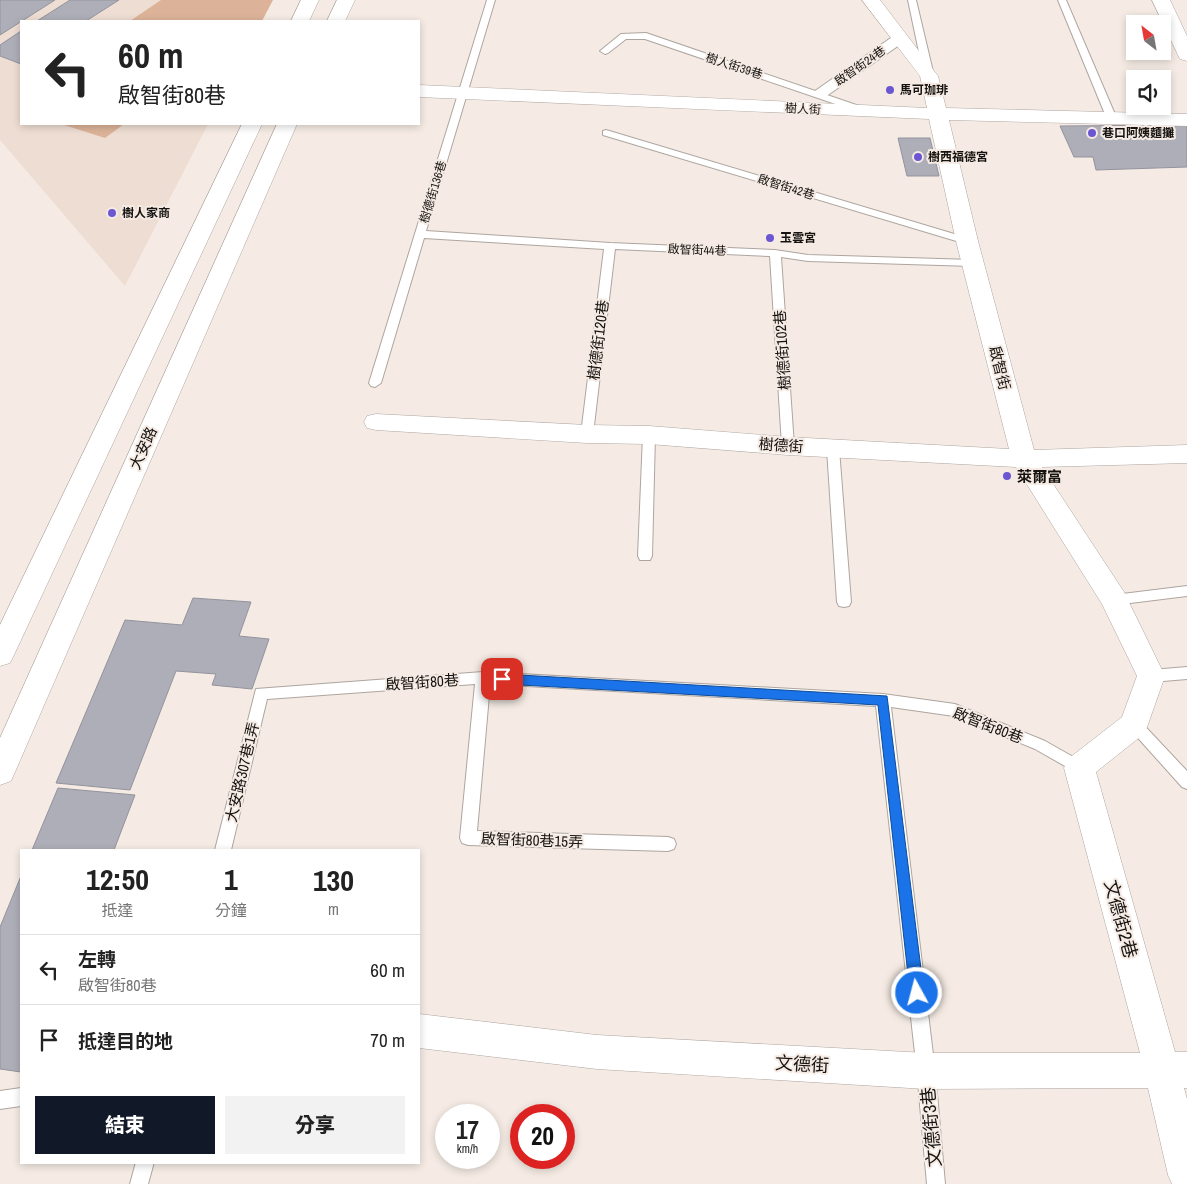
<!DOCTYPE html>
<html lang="zh-TW">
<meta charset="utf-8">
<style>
:root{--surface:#fff;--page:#f2f2f2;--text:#222;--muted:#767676;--line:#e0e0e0;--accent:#111827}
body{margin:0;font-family:"Archivo Narrow","Noto Sans TC",sans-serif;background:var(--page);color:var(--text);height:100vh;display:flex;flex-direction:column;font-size:19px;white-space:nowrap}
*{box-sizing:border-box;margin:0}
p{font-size:16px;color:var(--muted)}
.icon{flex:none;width:28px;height:28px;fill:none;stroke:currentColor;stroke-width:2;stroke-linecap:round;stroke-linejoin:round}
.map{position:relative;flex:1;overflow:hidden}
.panel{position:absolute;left:20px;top:849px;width:400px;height:315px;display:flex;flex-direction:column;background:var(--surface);border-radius:0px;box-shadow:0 2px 8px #0003}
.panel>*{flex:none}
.top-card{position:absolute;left:20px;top:20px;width:400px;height:105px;border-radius:0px;box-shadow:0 2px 8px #0003;background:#fff;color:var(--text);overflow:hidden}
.needle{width:32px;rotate:329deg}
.tools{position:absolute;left:1126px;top:15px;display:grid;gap:10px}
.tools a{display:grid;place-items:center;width:45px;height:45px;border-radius:0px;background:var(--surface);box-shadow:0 2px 8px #0003;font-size:25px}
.speed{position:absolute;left:435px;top:1104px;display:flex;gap:10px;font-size:25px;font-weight:700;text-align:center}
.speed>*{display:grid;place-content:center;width:65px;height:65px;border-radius:50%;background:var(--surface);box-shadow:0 2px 8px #0003;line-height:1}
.speed small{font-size:12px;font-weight:400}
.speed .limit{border:8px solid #d22;background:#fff;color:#111}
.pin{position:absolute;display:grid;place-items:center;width:42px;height:42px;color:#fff;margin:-21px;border-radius:10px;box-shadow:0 2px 8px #0006}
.me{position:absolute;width:55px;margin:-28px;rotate:353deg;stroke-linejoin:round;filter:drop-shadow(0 0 4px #0008)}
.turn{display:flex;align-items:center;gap:18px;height:105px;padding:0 15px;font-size:22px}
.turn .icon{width:65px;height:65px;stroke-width:2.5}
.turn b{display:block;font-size:35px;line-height:42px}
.eta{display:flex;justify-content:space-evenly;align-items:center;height:85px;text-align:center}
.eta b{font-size:30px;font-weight:800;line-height:35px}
.action{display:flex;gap:10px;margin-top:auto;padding:10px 15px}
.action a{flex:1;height:58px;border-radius:0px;background:var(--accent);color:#fff;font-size:20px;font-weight:800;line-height:58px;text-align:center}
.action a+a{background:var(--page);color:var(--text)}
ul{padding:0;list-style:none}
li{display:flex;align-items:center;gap:15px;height:70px;padding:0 15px;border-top:1px solid var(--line)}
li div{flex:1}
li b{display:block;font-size:19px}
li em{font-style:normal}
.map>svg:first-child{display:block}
.built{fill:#eeddd2}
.green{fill:#dcb398}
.building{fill:#aeaeb8;stroke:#93939d}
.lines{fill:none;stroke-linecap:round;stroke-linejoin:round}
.service-casing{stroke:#aea59f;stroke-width:2}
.pedestrian-casing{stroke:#aea59f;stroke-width:2}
.minor-casing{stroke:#aea59f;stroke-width:1}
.tertiary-casing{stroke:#aea59f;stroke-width:1}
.service{fill:#fff;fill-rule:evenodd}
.pedestrian{fill:#fff;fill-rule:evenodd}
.minor{fill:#fff;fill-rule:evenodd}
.tertiary{fill:#fff;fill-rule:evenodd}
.route{fill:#1a73e8;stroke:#114b97}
.poi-dot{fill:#6b57d1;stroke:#f5ebe4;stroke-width:2}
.labels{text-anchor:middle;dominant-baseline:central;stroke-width:4;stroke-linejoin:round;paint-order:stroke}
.far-street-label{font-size:12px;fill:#15120f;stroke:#f5ebe4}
.far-poi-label{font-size:12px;font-weight:bold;fill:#15120f;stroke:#f5ebe4;text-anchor:start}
.street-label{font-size:15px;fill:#15120f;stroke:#f5ebe4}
.poi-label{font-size:15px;font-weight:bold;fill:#15120f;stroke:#f5ebe4;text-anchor:start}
.near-street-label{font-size:18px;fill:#15120f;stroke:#f5ebe4}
</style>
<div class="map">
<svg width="1187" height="1184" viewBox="0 0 1187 1184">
<rect width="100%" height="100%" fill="#f5ebe4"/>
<path class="built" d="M 0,0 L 271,0 L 260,21 L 21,21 L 21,124 L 208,124 L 125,286 L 0,140 Z"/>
<g class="green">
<path d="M 161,0 L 273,0 L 262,21 L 130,21 Z"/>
<path d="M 61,124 L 124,124 L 105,138 Z"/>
</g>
<g class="building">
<path d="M 0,0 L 55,0 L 0,35 Z"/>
<path d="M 70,0 L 119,0 L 86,21 L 37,21 Z"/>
<path d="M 21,31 L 21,64 L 0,56 L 0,45 Z"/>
<path d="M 1187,125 L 1187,167 L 1096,170 L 1093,157 L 1074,157 L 1060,126 Z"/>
<path d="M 898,138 L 930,138 L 939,176 L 907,176 Z"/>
<path d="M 193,598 L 251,602 L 239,636 L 269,639 L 252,689 L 212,685 L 216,674 L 176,671 L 130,790 L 56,783 L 125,620 L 182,625 Z"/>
<path d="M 58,788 L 135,795 L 114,850 L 32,850 Z"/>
<path d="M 21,876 L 21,1072 L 0,1069 L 0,927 Z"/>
</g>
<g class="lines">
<defs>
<g id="service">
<path d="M 487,0 L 495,0 L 426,231 L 610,243 L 775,250 L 808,255 L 973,260 L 978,263 L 973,266 L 808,261 L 781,257 L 794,446 L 788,450 L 782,446 L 770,256 L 615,249 L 593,434 L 587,438 L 581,434 L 604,249 L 424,238 L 381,383 L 375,387 L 371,386 L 369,383 Z"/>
<path d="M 908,0 L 916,0 L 934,76 L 932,78 L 926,78 L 924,76 Z"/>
<path d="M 1058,0 L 1066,0 L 1117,119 L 1115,121 L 1109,121 L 1107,119 Z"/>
<path d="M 646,33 L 868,109 L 870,111 L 865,114 L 862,113 L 645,39 L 626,39 L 608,53 L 605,54 L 600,51 L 621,34 Z"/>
<path d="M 606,130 L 971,239 L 972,241 L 971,243 L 963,243 L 603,135 L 603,131 Z"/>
<path d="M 649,431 L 655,435 L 652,556 L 650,560 L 640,560 L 638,556 L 643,435 Z"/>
<path d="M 833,445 L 839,449 L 851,602 L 849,606 L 844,607 L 839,606 L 837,602 L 827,449 Z"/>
<path d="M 1187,586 L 1187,596 L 1114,605 L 1109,604 L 1107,600 L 1109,596 L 1114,595 Z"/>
<path d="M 1187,667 L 1187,679 L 1151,682 L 1146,680 L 1144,676 L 1146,672 L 1151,670 Z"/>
<path d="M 483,672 L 883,694 L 955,704 L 1045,741 L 1084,763 L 1087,768 L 1084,773 L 1079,774 L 1035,749 L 954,716 L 891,707 L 935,1071 L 945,1184 L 927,1184 L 917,1071 L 876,706 L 490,684 L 477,831 L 668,837 L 674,839 L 676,844 L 674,849 L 668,851 L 468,845 L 462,843 L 460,838 L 475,684 L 267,699 L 231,850 L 215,850 L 256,689 Z"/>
<path d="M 1134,718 L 1139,720 L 1187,771 L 1187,789 L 1182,787 L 1129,728 L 1127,724 L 1129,720 Z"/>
<path d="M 21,1088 L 21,1106 L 0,1109 L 0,1091 Z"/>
<path d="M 136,1162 L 154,1162 L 148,1184 L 130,1184 Z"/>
</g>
<path id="pedestrian" d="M 900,34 L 907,38 L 905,41 L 825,97 L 815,97 L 813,94 L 815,91 L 895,35 Z"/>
<g id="minor">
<path d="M 862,0 L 880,0 L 938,76 L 946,108 L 1187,114 L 1187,126 L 949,120 L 978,241 L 1034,450 L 1187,445 L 1187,463 L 1042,467 L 1124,592 L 1165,676 L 1145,733 L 1096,772 L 1175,1052 L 1187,1052 L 1187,1088 L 1184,1088 L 1187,1099 L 1187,1184 L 1172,1184 L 1168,1175 L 1148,1088 L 926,1089 L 597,1069 L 419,1048 L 419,1014 L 597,1035 L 926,1053 L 1140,1053 L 1064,768 L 1068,759 L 1122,717 L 1137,676 L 1102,604 L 1016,467 L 788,455 L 649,444 L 587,443 L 376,430 L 367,428 L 364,422 L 367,416 L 376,414 L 587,425 L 649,426 L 788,437 L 1009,449 L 956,241 L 929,119 L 419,97 L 419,85 L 927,108 L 920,76 Z"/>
<path d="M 1152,0 L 1170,0 L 1187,36 L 1187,61 L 1180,59 L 1178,55 Z"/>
</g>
<g id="tertiary">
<path d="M 301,0 L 319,0 L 309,21 L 291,21 Z"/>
<path d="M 337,0 L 355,0 L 345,21 L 327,21 Z"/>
<path d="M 242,124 L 262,124 L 14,655 L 10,663 L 0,666 L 0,625 Z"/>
<path d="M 277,124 L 297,124 L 15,772 L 11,781 L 0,785 L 0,738 Z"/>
</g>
</defs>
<use href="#service" class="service-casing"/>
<use href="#pedestrian" class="pedestrian-casing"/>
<use href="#minor" class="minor-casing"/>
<use href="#tertiary" class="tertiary-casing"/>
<use href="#service" class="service"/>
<use href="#pedestrian" class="pedestrian"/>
<use href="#minor" class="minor"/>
<use href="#tertiary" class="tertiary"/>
</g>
<path class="route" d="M 502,674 L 887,696 L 924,993 L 922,998 L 917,1000 L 912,998 L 910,993 L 878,705 L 502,684 L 498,682 L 497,679 L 498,675 Z"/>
<g class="poi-dot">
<circle cx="890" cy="90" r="5"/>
<circle cx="1092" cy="133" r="5"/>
<circle cx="918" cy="157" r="5"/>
<circle cx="112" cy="213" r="5"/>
<circle cx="770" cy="238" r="5"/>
<circle cx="1007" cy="476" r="5"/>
</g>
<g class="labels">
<g class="far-street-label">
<text transform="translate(734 66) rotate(18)">樹人街39巷</text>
<text transform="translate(860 66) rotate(-35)">啟智街24巷</text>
<text transform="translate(803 109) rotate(3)">樹人街</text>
<text transform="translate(786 187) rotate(17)">啟智街42巷</text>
<text transform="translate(433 192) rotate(-73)">樹德街136巷</text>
<text transform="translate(697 250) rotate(2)">啟智街44巷</text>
</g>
<g class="far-poi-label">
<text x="900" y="90">馬可珈琲</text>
<text x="1102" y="133">巷口阿姨麵攤</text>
<text x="928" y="157">樹西福德宮</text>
<text x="122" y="213">樹人家商</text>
<text x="780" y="238">玉雲宮</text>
</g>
<g class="street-label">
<text transform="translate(598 340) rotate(-83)">樹德街120巷</text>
<text transform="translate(782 350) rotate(-94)">樹德街102巷</text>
<text transform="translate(1000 368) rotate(76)">啟智街</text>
<text transform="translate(781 445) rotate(4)">樹德街</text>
<text transform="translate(143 448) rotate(-66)">大安路</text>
<text transform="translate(422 682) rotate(-4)">啟智街80巷</text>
<text transform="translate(988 725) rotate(21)">啟智街80巷</text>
<text transform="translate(242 772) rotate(-77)">大安路307巷1弄</text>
<text transform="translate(532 840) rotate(2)">啟智街80巷15弄</text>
</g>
<g class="poi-label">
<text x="1017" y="476">萊爾富</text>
</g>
<g class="near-street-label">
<text transform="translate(1121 919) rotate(75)">文德街2巷</text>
<text transform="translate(802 1064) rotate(3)">文德街</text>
<text transform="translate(931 1127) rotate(-95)">文德街3巷</text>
</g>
</g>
</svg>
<div class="tools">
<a><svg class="needle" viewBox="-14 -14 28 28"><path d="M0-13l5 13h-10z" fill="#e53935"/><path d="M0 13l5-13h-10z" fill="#767676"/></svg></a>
<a><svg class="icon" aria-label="sound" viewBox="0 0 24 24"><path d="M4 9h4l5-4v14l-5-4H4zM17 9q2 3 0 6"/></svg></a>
</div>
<div class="speed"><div>17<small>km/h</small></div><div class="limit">20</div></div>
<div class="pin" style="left:502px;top:679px;background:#d93025"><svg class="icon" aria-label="arrive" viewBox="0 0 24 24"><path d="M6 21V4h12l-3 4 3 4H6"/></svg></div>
<svg class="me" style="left:917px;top:993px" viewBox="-20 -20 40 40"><circle r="17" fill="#1a73e8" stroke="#fff" stroke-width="3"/><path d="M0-11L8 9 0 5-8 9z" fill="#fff"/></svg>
<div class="top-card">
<div class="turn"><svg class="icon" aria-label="left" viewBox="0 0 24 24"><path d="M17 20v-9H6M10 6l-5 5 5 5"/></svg><div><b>60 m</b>啟智街80巷</div></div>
</div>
<section class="panel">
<div class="eta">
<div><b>12:50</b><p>抵達</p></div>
<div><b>1</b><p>分鐘</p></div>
<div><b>130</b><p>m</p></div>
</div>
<ul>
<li><svg class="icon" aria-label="left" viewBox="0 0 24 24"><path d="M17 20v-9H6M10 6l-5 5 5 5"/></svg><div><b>左轉</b><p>啟智街80巷</p></div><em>60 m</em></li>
<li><svg class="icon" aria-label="arrive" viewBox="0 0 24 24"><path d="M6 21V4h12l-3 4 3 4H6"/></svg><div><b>抵達目的地</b></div><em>70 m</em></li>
</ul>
<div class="action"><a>結束</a><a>分享</a></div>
</section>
</div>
